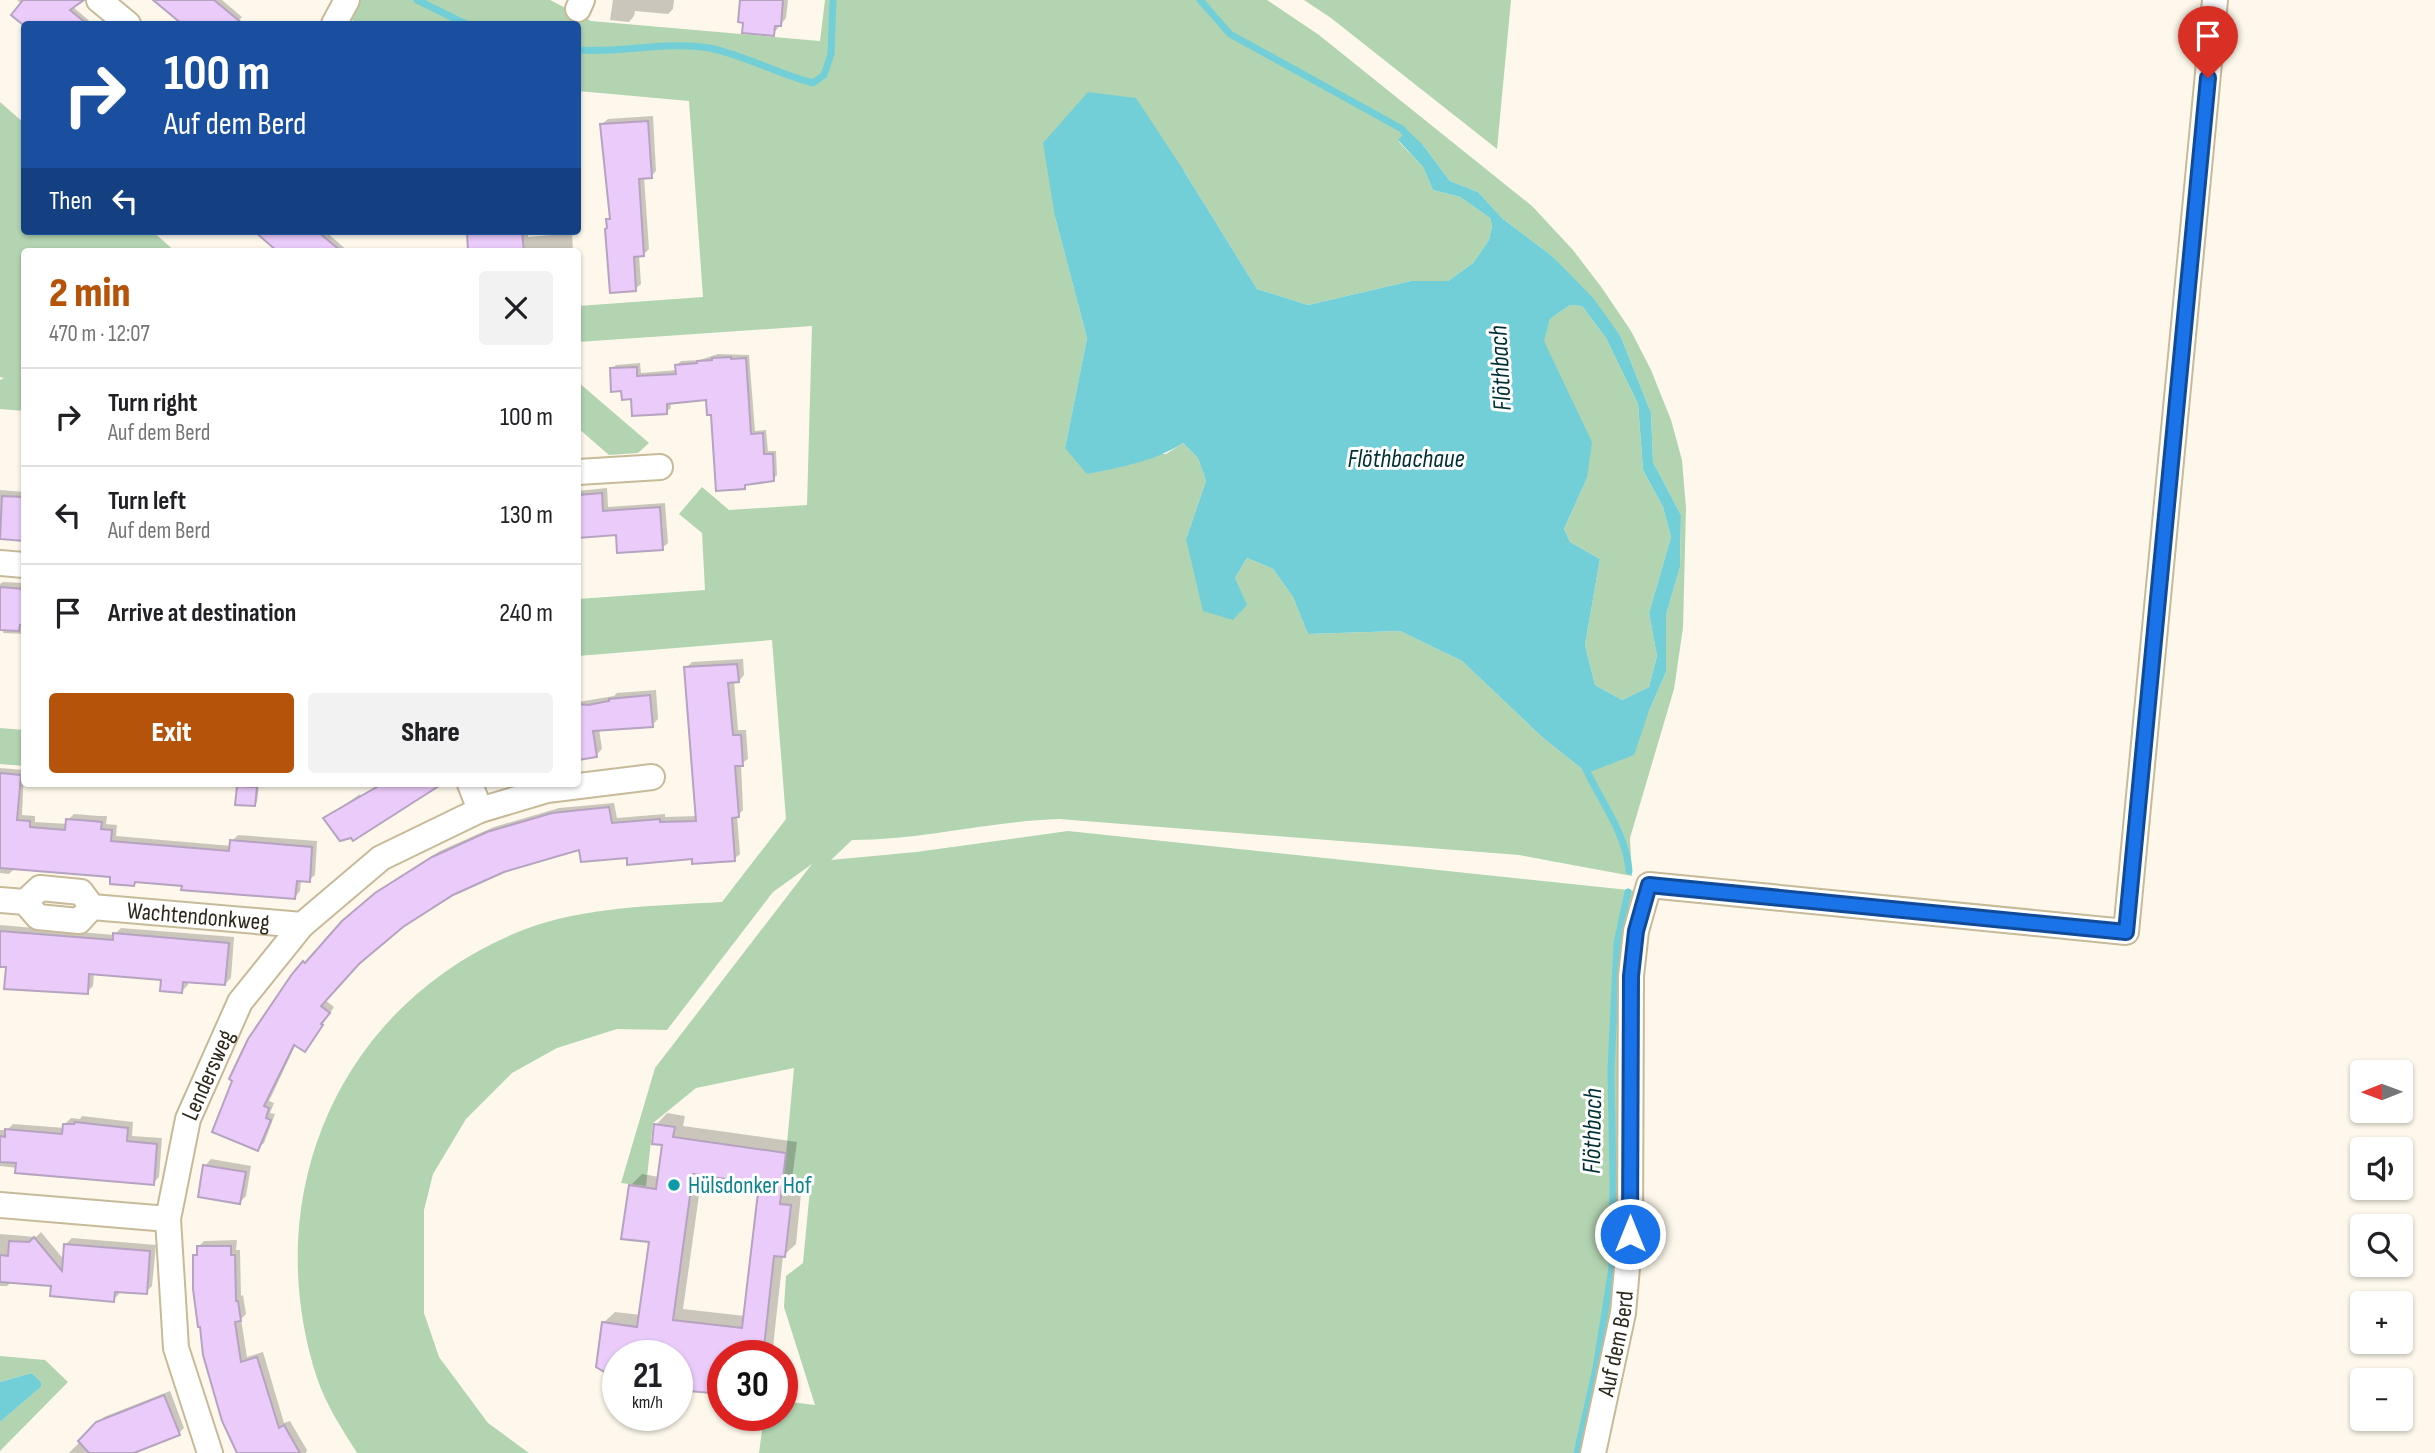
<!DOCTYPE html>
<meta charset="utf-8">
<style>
:root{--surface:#fff;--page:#f2f2f2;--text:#202124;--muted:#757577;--line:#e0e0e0;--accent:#b45309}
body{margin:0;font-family:"Sofia Sans Condensed",sans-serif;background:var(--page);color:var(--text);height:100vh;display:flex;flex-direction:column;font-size:26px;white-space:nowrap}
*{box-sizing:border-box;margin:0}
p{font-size:23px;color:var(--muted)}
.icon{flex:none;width:38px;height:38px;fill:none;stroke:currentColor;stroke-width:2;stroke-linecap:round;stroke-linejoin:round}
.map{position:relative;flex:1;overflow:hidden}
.panel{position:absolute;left:21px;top:248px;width:560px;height:539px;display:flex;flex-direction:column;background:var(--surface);border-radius:7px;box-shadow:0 2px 5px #0004}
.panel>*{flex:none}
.banner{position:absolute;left:21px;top:21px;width:560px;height:214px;border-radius:7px;box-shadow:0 2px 5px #0004;background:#1a4fa0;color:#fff;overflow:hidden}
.needle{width:46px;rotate:269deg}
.buttons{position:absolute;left:2350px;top:1060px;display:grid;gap:14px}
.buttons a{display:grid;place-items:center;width:63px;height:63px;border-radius:7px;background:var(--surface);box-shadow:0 2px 5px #0004;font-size:35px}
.speed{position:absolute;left:602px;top:1340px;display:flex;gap:14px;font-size:35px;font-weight:700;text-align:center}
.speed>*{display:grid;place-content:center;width:91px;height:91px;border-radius:50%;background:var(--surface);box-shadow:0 2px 5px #0004;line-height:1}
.speed small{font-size:18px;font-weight:400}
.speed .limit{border:10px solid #d22;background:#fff;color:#111}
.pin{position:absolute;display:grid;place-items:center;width:60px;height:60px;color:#fff;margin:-72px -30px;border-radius:50% 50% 50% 0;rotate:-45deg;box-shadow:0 0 7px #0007}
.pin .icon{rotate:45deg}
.me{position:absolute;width:77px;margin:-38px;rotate:0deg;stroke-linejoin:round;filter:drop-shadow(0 0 5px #0008)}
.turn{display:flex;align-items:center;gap:24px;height:147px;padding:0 28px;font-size:32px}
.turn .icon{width:91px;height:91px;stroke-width:2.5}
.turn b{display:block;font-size:49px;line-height:60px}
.then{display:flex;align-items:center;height:66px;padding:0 28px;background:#0003;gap:14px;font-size:26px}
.round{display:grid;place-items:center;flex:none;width:74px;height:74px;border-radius:7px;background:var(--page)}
.overview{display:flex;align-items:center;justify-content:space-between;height:119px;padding:0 28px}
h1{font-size:42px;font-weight:800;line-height:52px;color:var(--accent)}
.action{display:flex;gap:14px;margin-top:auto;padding:14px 28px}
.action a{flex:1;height:80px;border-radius:7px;background:var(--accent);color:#fff;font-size:28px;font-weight:800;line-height:80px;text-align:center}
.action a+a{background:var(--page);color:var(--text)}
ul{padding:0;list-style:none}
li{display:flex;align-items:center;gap:21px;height:98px;padding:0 28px;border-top:2px solid var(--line)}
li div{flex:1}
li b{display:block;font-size:26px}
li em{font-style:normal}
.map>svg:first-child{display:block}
.green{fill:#b2d4b1;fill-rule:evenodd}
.water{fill:#73cfd7;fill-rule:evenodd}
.shadow{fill:#0003;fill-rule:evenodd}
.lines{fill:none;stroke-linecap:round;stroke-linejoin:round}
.stream{stroke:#73cfd7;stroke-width:7}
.building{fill:#eacbfa;stroke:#b5a3c0;stroke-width:2;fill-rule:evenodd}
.minor-casing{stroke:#c7ba99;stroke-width:28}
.minor{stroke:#fff;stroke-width:24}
.route-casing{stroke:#114b97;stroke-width:18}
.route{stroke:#1a73e8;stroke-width:12}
.culture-dot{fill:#0f9aa8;stroke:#fff;stroke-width:2.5}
.labels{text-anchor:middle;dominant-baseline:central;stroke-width:6;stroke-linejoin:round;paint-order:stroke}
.street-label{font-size:24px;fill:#2d281b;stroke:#fff}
.culture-label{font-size:24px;fill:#0d838f;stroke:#fff;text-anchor:start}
.water-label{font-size:26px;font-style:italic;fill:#013034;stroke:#fff}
</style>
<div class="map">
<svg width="2435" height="1453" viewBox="0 0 2435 1453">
<rect width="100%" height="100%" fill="#fdf8eb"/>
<g class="green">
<path d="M 355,0 L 550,0 L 591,21 L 820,41 L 825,0 L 1267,0 L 1319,35 L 1532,206 L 1573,250 L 1602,288 L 1631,331 L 1651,370 L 1671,420 L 1682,460 L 1686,508 L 1683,628 L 1674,689 L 1630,838 L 1632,876 L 1519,855 L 1059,819 C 990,821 922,840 852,840 L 831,860 L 916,852 L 1068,831 L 1638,891 L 1623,1263 L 1586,1453 L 759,1453 L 764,1416 L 782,1416 L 782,1401 L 815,1405 L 784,1307 L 786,1276 L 803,1263 L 810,1189 L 783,1187 L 794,1068 L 696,1088 L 653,1123 L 646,1186 L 621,1183 L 655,1068 L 812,864 L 773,892 L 667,1030 L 617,1029 L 557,1048 L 512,1073 L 466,1119 L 433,1174 L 424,1210 L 424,1313 L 439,1357 L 488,1423 L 529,1453 L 357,1453 C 342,1429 326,1405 317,1378 C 257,1194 340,1002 523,930 C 586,906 655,906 722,902 L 786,819 L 772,640 L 578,656 L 578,599 L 705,590 L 702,533 L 679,514 L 702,487 L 729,510 L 807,505 L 812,326 L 578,342 L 578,306 L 703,297 L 689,101 L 578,91 L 578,24 L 360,24 L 352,20 L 350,10 ZM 1398,141 L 1423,145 L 1450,181 L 1478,192 L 1503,219 L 1552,256 L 1621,337 L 1651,413 L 1653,462 L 1681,515 L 1680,567 L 1666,615 L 1666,672 L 1649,711 L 1587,773 L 1542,737 L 1462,661 L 1400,631 L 1308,634 L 1293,597 L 1273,569 L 1247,558 L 1235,578 L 1186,539 L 1206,481 L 1198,458 L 1183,443 L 1166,454 L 1065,448 L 1087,338 L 1055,217 L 1184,171 L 1257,289 L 1308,305 L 1411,281 L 1448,281 L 1473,263 L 1489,240 L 1492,226 L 1490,218 L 1460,197 L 1433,190 L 1423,167 Z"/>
<path d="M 1304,0 L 1511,0 L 1497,149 L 1331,18 Z"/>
<path d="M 0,102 L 24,123 L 24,231 L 152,231 L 176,252 L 24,252 L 24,411 L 0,409 L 0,380 L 4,378 L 0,377 Z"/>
<path d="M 1570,305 L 1582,306 L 1606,338 L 1638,404 L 1643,470 L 1663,507 L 1671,537 L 1649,613 L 1657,656 L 1649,687 L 1622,700 L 1595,685 L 1585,645 L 1600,559 L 1570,542 L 1564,529 L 1587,478 L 1543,341 L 1550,319 Z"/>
<path d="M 578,382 L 649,443 L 638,453 L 609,455 L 578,428 Z"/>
<path d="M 0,728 L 24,730 L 24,766 L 0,764 Z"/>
<path d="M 0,1356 L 45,1360 L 68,1382 L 0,1451 L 0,1422 L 41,1387 L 41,1382 L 32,1373 L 0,1382 Z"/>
</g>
<g class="water">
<path d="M 1088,92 L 1136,98 L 1184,171 L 1257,289 L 1308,305 L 1411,281 L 1448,281 L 1473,263 L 1489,240 L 1492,226 L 1490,218 L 1460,197 L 1433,190 L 1423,167 L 1398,140 L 1407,130 L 1423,145 L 1450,181 L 1478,192 L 1503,219 L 1552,256 L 1594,299 L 1621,337 L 1651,413 L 1653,462 L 1681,515 L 1680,567 L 1666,615 L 1666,672 L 1649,711 L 1634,755 L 1587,773 L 1542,737 L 1462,661 L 1400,631 L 1308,634 L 1293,597 L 1273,569 L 1247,558 L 1235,578 L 1247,605 L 1233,620 L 1203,611 L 1186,539 L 1206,481 L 1198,458 L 1183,443 C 1153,462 1121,467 1087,474 L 1065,448 L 1087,338 L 1055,217 L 1043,143 ZM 1570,305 L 1582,306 L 1606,338 L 1638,404 L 1643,470 L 1663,507 L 1671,537 L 1649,613 L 1657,656 L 1649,687 L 1622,700 L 1595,685 L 1585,645 L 1600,559 L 1570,542 L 1564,529 L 1587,478 L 1592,442 L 1544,341 L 1550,319 Z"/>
<path d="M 32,1373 L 41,1382 L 41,1387 L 0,1422 L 0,1382 Z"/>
</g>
<g class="shadow">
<path d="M 17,0 L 65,0 L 93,24 L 24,25 L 13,15 L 22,4 Z"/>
<path d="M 156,0 L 222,0 L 242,17 L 237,22 L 240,24 L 185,24 Z"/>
<path d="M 613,0 L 674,0 L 673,9 L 668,14 L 635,11 L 634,16 L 629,22 L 610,20 Z"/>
<path d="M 742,0 L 788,0 L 786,18 L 773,34 Z"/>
<path d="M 653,116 L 656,171 L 651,176 L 644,177 L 649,249 L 643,255 L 639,255 L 641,284 L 635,289 L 609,228 L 608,220 L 611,216 L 602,124 L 608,119 Z"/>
<path d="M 256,231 L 325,231 L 349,252 L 281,252 Z"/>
<path d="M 468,231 L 528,231 L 528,237 L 572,233 L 573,252 L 470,252 Z"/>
<path d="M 718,354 L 749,355 L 755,431 L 766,430 L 768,451 L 776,451 L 777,475 L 773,479 L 748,483 L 744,487 L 707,398 L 670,401 L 671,408 L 666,412 L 633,397 L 623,389 L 612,369 L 616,365 L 640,363 L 641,373 L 677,370 L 677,365 L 681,361 L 700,360 Z"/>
<path d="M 607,488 L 608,507 L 665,503 L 668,543 L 662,548 L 617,533 L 578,536 L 578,491 Z"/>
<path d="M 0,490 L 24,492 L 24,537 L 0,535 Z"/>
<path d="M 3,582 L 24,583 L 24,634 L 3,633 L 4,628 L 0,628 L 0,584 Z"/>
<path d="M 743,659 L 744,675 L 739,681 L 734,681 L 738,730 L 746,730 L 748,759 L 741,764 L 743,810 L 737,816 L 740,854 L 734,859 L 628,856 L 581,848 L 503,870 L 452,893 L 401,925 L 361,960 L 325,1000 L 334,1007 L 310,1044 L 296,1044 L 269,1101 L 274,1103 L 270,1113 L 275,1114 L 264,1143 L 258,1148 L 214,1131 L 293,975 L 310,957 L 312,958 L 350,916 L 383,888 L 440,851 L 494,827 L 559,808 L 614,803 L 617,818 L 665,814 L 665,817 L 697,816 L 686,668 L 692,662 Z"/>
<path d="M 656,690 L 658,719 L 652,725 L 599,729 L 602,749 L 596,755 L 578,758 L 578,702 L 614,696 L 617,693 Z"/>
<path d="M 0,768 L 24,770 L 22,815 L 35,816 L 35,822 L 68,824 L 68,820 L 74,814 L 99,816 L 107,816 L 106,824 L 117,825 L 116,836 L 232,846 L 232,841 L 238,835 L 317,841 L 315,875 L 309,880 L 301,880 L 300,891 L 295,897 L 183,884 L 137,881 L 134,884 L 112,876 L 15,868 L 9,874 L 0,873 Z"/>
<path d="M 241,784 L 259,785 L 257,802 L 254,805 L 238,787 Z"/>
<path d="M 381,784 L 439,784 L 325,818 L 360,794 L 361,796 Z"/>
<path d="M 0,925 L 114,935 L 121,928 L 234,937 L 231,978 L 225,984 L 188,981 L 188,985 L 182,991 L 163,979 L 94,973 L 93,986 L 87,992 L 0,965 Z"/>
<path d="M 667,1113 L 685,1116 L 683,1126 L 797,1142 L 790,1193 L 801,1194 L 796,1244 L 783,1256 L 772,1356 L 618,1356 L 618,1378 L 598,1366 L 603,1323 L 615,1312 L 641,1315 L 651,1241 L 630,1186 L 642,1174 L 659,1177 L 664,1144 L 656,1125 ZM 702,1174 L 761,1182 L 745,1316 L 683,1309 Z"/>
<path d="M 82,1116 L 133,1122 L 132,1136 L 162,1138 L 159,1177 L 153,1183 L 0,1166 L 0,1130 L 7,1130 L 13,1124 L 65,1128 L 65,1124 L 71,1118 L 80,1119 Z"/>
<path d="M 211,1159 L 251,1166 L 246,1196 L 240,1202 L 205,1166 Z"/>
<path d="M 41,1232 L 65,1261 L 66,1244 L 72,1238 L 156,1245 L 152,1286 L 146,1292 L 120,1290 L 119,1294 L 113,1300 L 52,1284 L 12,1281 L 7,1286 L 0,1286 L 0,1234 L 36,1237 Z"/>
<path d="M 237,1240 L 236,1250 L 240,1250 L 241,1296 L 243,1295 L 246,1314 L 241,1319 L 247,1357 L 263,1352 L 284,1423 L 290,1421 L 307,1450 L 306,1453 L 239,1453 L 195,1256 L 199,1253 L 198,1247 L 204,1241 Z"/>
<path d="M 170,1391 L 184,1428 L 179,1433 L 133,1453 L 69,1453 L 104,1417 Z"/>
</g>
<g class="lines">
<g class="stream">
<path d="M 417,0 L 466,24"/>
<path d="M 1200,0 L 1230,34 L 1402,129 L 1410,139"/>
<path d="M 578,50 C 621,53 665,41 709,48 C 745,55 777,74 813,83 L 824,75 L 831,54 L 833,0"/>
<path d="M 1585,767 C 1600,801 1626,832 1629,871"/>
<path d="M 1577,1453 L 1596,1368 L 1612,1268 L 1613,1181 L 1611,1070 L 1617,943 L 1628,892"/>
</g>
</g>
<g class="building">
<path d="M 23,0 L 84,0 L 70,10 L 87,24 L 22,24 L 11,15 Z"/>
<path d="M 153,0 L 214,0 L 243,24 L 182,24 Z"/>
<path d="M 740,0 L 783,0 L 781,26 L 775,26 L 774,36 L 742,33 L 743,23 L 738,22 Z"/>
<path d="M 648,121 L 652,178 L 639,179 L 644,256 L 634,257 L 636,291 L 610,293 L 605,229 L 607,228 L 606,219 L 610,219 L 600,124 Z"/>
<path d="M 254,231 L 317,231 L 342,252 L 278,252 Z"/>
<path d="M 467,231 L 522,231 L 524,252 L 468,252 Z"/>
<path d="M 731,357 L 731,359 L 746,358 L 751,434 L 763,433 L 764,454 L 773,454 L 774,481 L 745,485 L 745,489 L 716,491 L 711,415 L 707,415 L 706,400 L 667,404 L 667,414 L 632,416 L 631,399 L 622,400 L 621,391 L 611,392 L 610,368 L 637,367 L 637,376 L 676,374 L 675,365 L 697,363 L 697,361 L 712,360 L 712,358 Z"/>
<path d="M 602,493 L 603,511 L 660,507 L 663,550 L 617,553 L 616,535 L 578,538 L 578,495 Z"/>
<path d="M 2,496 L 24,497 L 24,541 L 0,539 Z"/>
<path d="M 0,587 L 24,589 L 24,625 L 20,625 L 19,631 L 0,630 Z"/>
<path d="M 737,664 L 739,682 L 728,683 L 733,735 L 741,735 L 743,766 L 735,766 L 739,817 L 732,818 L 735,861 L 692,864 L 692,859 L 627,865 L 627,858 L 581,862 L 579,850 L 504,872 L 453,895 L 403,927 L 359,964 L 321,1006 L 330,1013 L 321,1024 L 323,1025 L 305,1052 L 294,1045 L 264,1106 L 269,1108 L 266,1118 L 271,1120 L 258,1151 L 212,1132 L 232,1081 L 229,1079 L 248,1039 L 292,974 L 303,961 L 305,963 L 342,921 L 375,893 L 432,857 L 487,832 L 552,813 L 609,807 L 612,823 L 660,819 L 660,822 L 696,821 L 684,667 Z"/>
<path d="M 650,695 L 653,727 L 593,731 L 597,757 L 578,760 L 578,704 L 588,705 L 609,701 L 609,699 Z"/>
<path d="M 0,773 L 21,775 L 17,820 L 30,821 L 30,827 L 65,830 L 66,819 L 92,821 L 102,822 L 101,829 L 112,830 L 111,841 L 229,851 L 230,840 L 312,847 L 310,882 L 297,881 L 295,899 L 181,890 L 182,886 L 135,882 L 134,886 L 110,884 L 110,877 L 0,868 Z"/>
<path d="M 382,784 L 442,784 L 353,841 L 351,838 L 340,841 L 323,818 Z"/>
<path d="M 237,786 L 257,787 L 255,806 L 235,805 Z"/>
<path d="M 0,931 L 113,940 L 113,933 L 229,943 L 225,985 L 183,982 L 182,993 L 160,991 L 161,980 L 89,974 L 88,994 L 4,989 L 6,967 L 0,967 Z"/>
<path d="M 75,1122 L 128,1128 L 127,1141 L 157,1144 L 154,1185 L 15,1173 L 16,1163 L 0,1162 L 0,1136 L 5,1137 L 5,1129 L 62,1134 L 63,1124 L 74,1124 Z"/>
<path d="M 654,1124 L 675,1127 L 673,1137 L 786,1153 L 780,1204 L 791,1205 L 785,1257 L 774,1256 L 763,1356 L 723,1356 L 723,1394 L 677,1390 L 677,1356 L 615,1356 L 613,1377 L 596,1367 L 602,1322 L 637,1327 L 649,1242 L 621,1239 L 629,1185 L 656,1189 L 662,1145 L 652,1144 ZM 693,1174 L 759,1184 L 742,1328 L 673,1320 Z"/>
<path d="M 203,1165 L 246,1172 L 240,1204 L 198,1197 Z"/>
<path d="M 34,1237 L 62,1271 L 64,1244 L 150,1251 L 147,1294 L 115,1292 L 114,1302 L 50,1296 L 51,1286 L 0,1282 L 0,1255 L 8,1256 L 9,1241 L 29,1242 Z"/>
<path d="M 197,1246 L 231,1246 L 231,1255 L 235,1255 L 236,1301 L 238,1301 L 241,1321 L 235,1322 L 241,1362 L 257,1357 L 279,1428 L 284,1425 L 300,1453 L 237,1453 L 222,1421 L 203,1355 L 200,1327 L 198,1327 L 193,1289 L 193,1255 L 197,1255 Z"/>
<path d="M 164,1395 L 180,1435 L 134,1453 L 89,1453 L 78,1441 L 96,1422 Z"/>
</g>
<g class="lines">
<defs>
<g id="minor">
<path d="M 99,0 L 128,24"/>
<path d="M 578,9 L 582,0"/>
<path d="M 334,24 L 347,0"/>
<path d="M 578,472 L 660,467"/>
<path d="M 0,563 L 24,565"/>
<path d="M 470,784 L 480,810"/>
<path id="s1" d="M 0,900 L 25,902 L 38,917 L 79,921 L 92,907 L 302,925"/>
<path d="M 25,902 L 40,888 L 81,892 L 92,907"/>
<path d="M 0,1205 L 168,1219"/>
<path id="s2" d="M 210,1453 L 176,1348 L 168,1219 L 188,1119 L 240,1002 L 302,925 L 381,858 L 480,810 L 547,790 L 652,777"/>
<path id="s3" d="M 1593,1453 L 1623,1313 L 1630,1234 L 1631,976 L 1636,931 L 1649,885 L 2126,932 L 2215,0"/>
</g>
</defs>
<use href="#minor" class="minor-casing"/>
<use href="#minor" class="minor"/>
</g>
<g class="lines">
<defs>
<path id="route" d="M 1630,1234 L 1631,976 L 1636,931 L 1649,885 L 2126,932 L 2208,78"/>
</defs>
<use href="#route" class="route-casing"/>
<use href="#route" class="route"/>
</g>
<circle class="culture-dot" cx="674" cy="1185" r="7"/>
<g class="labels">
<g class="street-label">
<text stroke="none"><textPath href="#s1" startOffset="212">Wachtendonkweg</textPath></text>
<text stroke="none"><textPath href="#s2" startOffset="390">Lendersweg</textPath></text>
<text stroke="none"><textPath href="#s3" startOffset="112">Auf dem Berd</textPath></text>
</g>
<g class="culture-label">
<text x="688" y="1185">Hülsdonker Hof</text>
</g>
<g class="water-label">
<text transform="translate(1501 368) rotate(-93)">Flöthbach</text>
<text x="1406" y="459">Flöthbachaue</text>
<text transform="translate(1593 1131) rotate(-89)">Flöthbach</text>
</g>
</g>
</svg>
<div class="buttons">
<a><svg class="needle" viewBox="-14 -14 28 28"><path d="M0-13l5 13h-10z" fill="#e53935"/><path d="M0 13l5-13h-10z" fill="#757577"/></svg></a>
<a><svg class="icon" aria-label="sound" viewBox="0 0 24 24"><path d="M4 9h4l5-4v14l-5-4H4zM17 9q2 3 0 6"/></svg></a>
<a><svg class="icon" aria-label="search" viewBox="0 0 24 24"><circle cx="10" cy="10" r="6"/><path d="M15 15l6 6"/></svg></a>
<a>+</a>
<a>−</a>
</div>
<div class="speed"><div>21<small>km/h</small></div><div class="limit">30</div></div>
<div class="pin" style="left:2208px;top:78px;background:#d93025"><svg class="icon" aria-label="arrive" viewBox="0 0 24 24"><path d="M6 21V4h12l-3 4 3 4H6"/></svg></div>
<svg class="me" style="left:1630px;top:1234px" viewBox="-20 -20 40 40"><circle r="17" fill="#1a73e8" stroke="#fff" stroke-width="3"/><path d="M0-11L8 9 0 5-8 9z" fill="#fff"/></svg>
<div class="banner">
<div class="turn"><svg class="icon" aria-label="right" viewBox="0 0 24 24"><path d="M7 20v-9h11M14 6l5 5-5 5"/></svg><div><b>100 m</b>Auf dem Berd</div></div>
<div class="then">Then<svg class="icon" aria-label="left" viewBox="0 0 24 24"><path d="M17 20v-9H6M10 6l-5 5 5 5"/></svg></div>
</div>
<section class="panel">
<div class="overview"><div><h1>2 min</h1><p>470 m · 12:07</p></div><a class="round"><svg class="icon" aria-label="close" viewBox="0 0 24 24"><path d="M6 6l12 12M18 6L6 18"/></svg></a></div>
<ul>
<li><svg class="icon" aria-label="right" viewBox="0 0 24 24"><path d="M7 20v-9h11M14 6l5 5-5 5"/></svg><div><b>Turn right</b><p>Auf dem Berd</p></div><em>100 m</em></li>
<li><svg class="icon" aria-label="left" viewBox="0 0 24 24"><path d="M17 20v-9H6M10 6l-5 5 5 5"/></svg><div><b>Turn left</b><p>Auf dem Berd</p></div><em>130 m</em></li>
<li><svg class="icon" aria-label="arrive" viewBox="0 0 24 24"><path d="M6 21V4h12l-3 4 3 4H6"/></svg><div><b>Arrive at destination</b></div><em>240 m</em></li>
</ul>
<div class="action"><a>Exit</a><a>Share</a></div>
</section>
</div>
